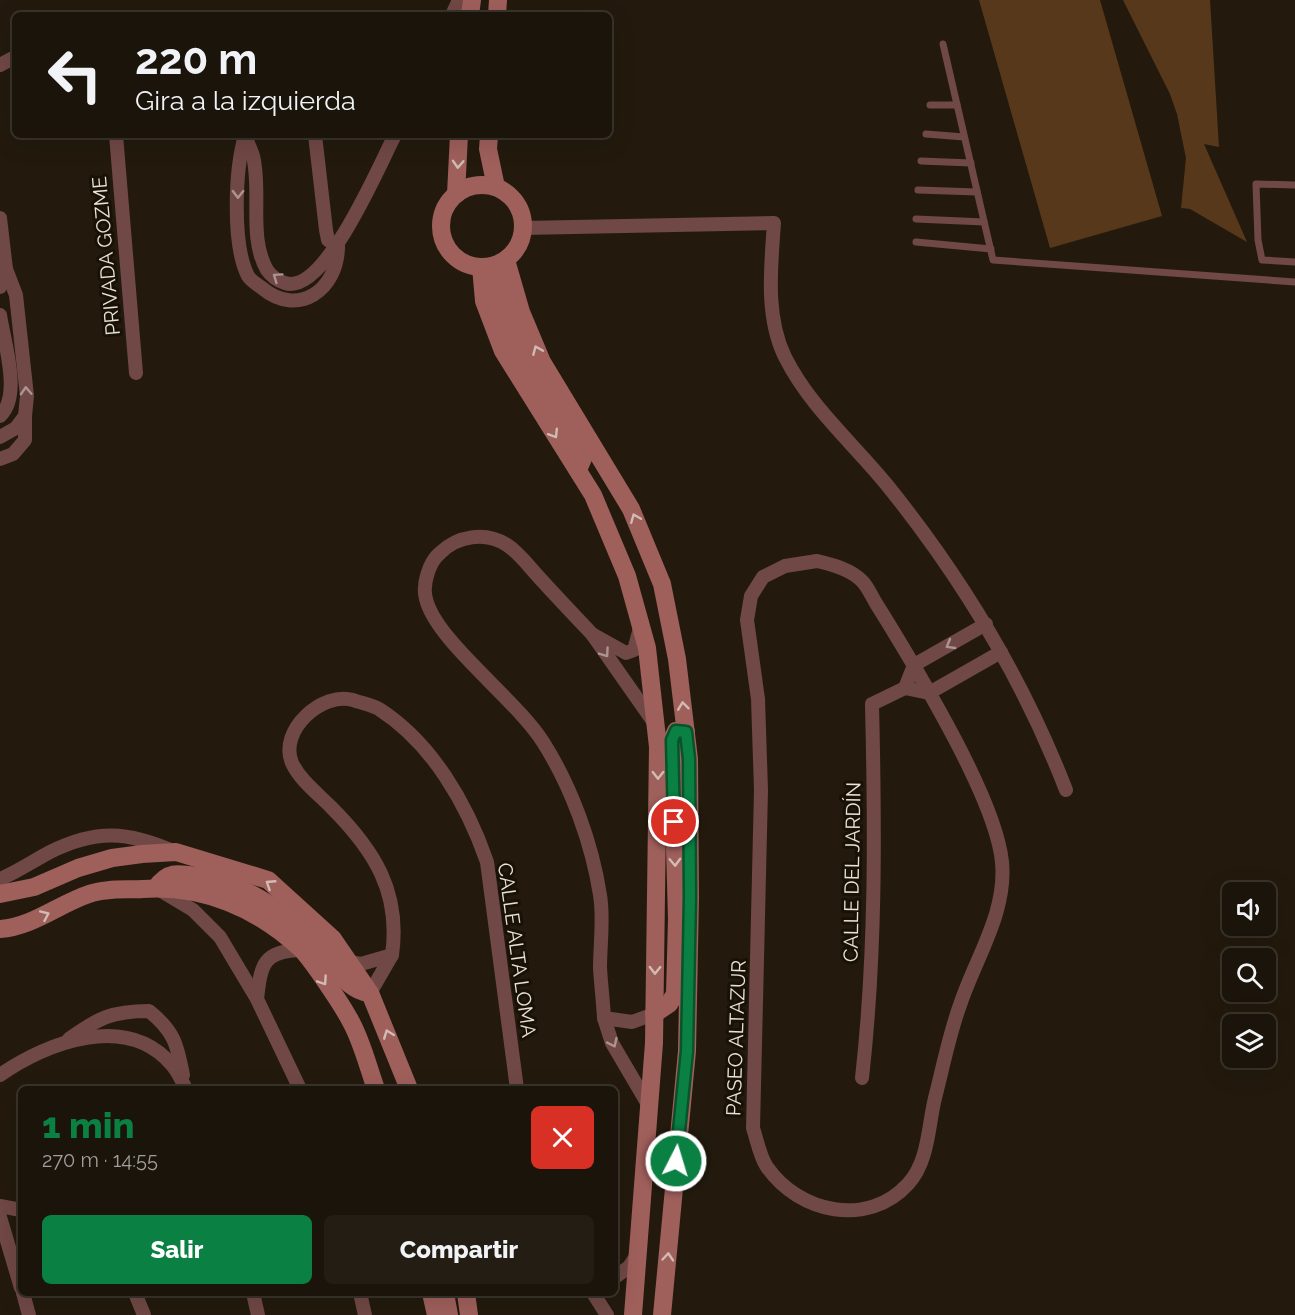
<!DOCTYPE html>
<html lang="es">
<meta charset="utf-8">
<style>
:root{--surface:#1a140a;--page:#231d13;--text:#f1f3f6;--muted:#9f9e9c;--line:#38332b;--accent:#0b8043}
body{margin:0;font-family:Raleway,sans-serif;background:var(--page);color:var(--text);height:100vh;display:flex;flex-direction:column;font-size:22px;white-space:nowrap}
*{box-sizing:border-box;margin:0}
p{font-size:20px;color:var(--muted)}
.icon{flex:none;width:33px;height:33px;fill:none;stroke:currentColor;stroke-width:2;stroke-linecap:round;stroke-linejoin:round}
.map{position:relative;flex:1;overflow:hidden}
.sheet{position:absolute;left:18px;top:1086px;width:600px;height:210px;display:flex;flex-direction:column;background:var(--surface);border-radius:9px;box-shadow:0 6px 24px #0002,0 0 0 2px var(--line)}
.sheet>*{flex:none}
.guide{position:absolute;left:12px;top:12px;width:600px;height:126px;border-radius:9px;box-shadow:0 6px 24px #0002,0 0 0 2px var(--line);background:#1a140a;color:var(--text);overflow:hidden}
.fabs{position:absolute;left:1222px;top:882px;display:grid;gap:12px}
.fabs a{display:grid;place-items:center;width:54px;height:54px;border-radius:9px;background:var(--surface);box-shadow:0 6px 24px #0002,0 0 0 2px var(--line);font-size:30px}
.pin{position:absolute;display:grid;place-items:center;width:51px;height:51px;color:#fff;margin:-26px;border:3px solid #fff;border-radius:50%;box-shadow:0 2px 6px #0007}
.me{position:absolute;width:66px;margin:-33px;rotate:5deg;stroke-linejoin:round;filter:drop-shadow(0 0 4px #0008)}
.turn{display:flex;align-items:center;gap:21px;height:126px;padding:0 24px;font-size:27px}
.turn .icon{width:78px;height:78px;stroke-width:2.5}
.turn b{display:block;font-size:42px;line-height:51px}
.round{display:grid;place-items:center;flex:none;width:63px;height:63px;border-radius:9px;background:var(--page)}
.summary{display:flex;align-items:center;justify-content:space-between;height:102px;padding:0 24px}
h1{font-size:36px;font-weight:800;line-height:45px;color:var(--accent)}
.button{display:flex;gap:12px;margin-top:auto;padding:12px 24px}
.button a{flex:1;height:69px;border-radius:9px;background:var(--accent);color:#fff;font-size:24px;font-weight:800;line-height:69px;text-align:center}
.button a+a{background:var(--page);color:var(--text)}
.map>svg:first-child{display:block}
.building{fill:#58381a}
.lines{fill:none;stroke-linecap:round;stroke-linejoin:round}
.lane{stroke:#704845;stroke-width:7}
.street{stroke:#704845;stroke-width:14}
.secondary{stroke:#9f5f5b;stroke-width:18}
.oneway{stroke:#d2bbb3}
.oneway2{stroke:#ac958f}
.route-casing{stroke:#07532c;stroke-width:15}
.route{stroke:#0b8043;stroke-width:10}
.labels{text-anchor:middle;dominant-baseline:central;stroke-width:6;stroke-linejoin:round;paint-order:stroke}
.street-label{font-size:20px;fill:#e8e2d9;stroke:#1a1105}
</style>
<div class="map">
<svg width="1295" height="1315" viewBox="0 0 1295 1315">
<rect width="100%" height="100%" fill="#231a0d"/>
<g class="building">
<path d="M 979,0 L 1100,0 L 1162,216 L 1050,248 Z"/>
<path d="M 1123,0 L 1210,0 L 1219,147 L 1204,144 L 1247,242 L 1190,209 L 1181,208 L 1186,158 L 1177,114 L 1170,94 Z"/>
</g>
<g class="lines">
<g class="lane">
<path d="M 943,44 L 993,260 L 1295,282"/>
<path d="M 930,105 L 957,105"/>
<path d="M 926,134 L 964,137"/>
<path d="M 921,161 L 971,163"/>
<path d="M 1295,185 L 1256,184 L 1258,240 L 1262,260 L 1295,262"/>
<path d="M 918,190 L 977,192"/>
<path d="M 916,219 L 984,222"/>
<path d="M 916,242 L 991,249"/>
</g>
<g class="street">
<path d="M 452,15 L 459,0"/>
<path d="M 0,65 L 15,57"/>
<path d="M 116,135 L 136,373"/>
<path d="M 245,135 C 247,142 251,149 253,156 C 262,192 248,237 267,270 C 272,277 278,281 285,283 C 325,296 379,165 395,135"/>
<path d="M 315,135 L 326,230 L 328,240 L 338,246"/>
<path d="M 245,136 C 235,169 232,245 248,276 C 251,281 257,284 262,288 C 298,318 338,290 338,246"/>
<path d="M 0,218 L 6,269 L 16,295 L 27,396 L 25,416 L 16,428 L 0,437"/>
<path d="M 523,228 L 774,223 C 771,267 765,316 785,357 C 810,407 853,443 887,485 C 962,578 1023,679 1066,790"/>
<path d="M 0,287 L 6,269"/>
<path d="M 0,315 C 4,342 22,396 0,416"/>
<path d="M 0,459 L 13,454 L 25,440 L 25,416"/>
<path d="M 817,561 C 833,565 850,569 862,581 C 868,587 872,597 877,605 C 891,627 904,649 917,671 C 944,718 997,810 1002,862 C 1007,913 975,959 960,1005 C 949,1035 943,1067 935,1098 C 928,1126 929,1161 908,1184 C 868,1228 799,1213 767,1167 C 760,1157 757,1140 753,1128 L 761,790 L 758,699 L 747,620 L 751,596 L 763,577 L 785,566 Z"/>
<path d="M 986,624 L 914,665 L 905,688 L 929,693 L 1001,652"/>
<path d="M 640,628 L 634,650 L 626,653 L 592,634 L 655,724"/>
<path d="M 592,634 C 573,614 554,594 536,574 C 527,564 518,552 507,545 C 485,531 457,536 440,553 C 429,562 422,585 426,599 C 436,641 516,699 543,742 C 571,786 592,843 600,895 C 604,919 600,944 600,968 C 601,984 603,1001 604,1018"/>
<path d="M 0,879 C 17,872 33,861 50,852 C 96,829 128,831 175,852"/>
<path d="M 158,889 L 193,910 L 220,937 L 257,999 L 300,1089"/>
<path d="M 392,955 C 401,892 374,850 331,807 C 317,793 300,780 292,763 C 278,730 323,691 353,700 C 361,703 372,705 379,709 C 432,743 467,804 487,862 L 517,1089"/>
<path d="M 349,962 L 361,964 L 392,955 L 370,993"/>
<path d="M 257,999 C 261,964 263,951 302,950"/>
<path d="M 69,1039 C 98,1018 112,1011 149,1011 C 174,1031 177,1044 183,1075"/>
<path d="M 0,1075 C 47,1042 127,1012 172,1065 C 178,1072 182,1081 186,1089"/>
<path d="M 862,1078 C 876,953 875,829 872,704 L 905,688"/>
<path d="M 649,1106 L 612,1043 L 604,1018 L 632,1022 L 654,1014"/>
<path d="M 0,1206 L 21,1210"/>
<path d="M 0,1217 L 21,1288"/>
<path d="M 615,1277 L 629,1267 L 637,1255"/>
<path d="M 23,1293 L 29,1315"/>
<path d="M 135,1293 L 144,1315"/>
<path d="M 253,1293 L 258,1315"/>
<path d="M 360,1293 L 365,1315"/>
<path d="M 593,1293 L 607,1315"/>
</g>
<g class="secondary">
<path d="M 470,15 L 472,0"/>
<path d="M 497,15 L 498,0"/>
<path d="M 489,135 L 488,149 L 496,187"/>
<circle cx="482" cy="226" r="41"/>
<path d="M 456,194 L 459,135"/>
<path d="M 506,260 L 521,312 L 542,362 L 631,509 L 662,584 L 677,659 L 689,759 L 690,897 L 687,1051 L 662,1315"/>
<path d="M 494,266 C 502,339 545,396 584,456 L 578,470"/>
<path d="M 481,267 L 484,301 L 503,351 L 593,495 L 627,576 L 647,648 L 658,747 L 654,1043 L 633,1315"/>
<path d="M 156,888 C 167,871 178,873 196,876 C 242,882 283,910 316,943 C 330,958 342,986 364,992"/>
<path d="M 0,894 L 34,887 L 78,868 L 112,858 L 142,854 L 176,852 L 268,880 L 333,939 L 370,993 L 409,1089"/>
<path d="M 0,929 C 32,927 59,904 89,894 C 105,888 126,890 143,889 C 203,885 257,908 301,949 C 312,960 342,1005 350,1020 C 362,1041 368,1067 376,1089"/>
<path d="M 654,1014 L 669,1004 L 675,994 L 677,919 L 672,740 L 676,731 L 686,732"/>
<path d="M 431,1293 L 436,1315"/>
<path d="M 445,1293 L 449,1315"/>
<path d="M 466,1293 L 469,1315"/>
</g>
</g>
<defs><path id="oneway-chevron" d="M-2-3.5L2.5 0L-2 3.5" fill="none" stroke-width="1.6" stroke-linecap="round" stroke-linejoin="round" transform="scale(1.5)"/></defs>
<g class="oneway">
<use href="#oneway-chevron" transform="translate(458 164) rotate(93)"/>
<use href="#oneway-chevron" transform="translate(537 350) rotate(-113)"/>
<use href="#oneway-chevron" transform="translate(554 434) rotate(58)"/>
<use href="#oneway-chevron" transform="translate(635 518) rotate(-112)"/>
<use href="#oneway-chevron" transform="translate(683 706) rotate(-97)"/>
<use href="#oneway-chevron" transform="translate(658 775) rotate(90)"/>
<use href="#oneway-chevron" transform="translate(675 862) rotate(88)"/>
<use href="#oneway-chevron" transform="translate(270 884) rotate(-147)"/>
<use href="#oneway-chevron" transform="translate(45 915) rotate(-24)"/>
<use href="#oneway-chevron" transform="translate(655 970) rotate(91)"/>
<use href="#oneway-chevron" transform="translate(323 981) rotate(56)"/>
<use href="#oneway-chevron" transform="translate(388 1034) rotate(-111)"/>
<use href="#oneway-chevron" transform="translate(668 1257) rotate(-85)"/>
</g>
<g class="oneway2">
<use href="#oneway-chevron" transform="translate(238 194) rotate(91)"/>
<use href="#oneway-chevron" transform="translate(277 277) rotate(-145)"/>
<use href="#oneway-chevron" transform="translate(26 391) rotate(-93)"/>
<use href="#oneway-chevron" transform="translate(950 645) rotate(150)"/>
<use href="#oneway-chevron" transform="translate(605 653) rotate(55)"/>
<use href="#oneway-chevron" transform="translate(613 1043) rotate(65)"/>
</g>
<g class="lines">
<defs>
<path id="route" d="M 674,822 L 672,740 L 676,731 L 686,732 L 689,759 L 690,897 L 687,1051 L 676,1161"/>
</defs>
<use href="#route" class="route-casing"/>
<use href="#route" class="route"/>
</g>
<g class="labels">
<g class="street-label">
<text transform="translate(106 256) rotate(-95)">PRIVADA GOZME</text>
<text transform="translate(852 872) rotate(-89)">CALLE DEL JARDÍN</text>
<text transform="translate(517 950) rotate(82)">CALLE ALTA LOMA</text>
<text transform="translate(736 1038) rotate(-88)">PASEO ALTAZUR</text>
</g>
</g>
</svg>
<div class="fabs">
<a><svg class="icon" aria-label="sound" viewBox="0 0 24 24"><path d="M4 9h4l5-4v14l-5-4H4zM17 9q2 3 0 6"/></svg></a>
<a><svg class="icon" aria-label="search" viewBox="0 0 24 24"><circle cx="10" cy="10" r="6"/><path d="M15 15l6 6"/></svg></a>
<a><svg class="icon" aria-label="layers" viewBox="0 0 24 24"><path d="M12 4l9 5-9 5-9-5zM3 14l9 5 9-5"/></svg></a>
</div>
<div class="pin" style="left:674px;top:822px;background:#d93025"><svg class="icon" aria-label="arrive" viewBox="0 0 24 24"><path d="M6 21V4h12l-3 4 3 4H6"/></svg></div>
<svg class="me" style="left:676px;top:1161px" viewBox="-20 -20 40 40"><circle r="17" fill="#0b8043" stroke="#fff" stroke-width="3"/><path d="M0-11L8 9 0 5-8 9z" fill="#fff"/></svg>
<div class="guide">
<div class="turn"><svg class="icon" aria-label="left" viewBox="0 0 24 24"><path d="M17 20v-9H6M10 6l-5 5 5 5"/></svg><div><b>220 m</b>Gira a la izquierda</div></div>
</div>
<section class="sheet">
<div class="summary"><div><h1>1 min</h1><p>270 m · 14:55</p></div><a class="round" style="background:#d93025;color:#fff"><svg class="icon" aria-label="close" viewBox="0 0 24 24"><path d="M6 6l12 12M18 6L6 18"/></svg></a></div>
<div class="button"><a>Salir</a><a>Compartir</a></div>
</section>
</div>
